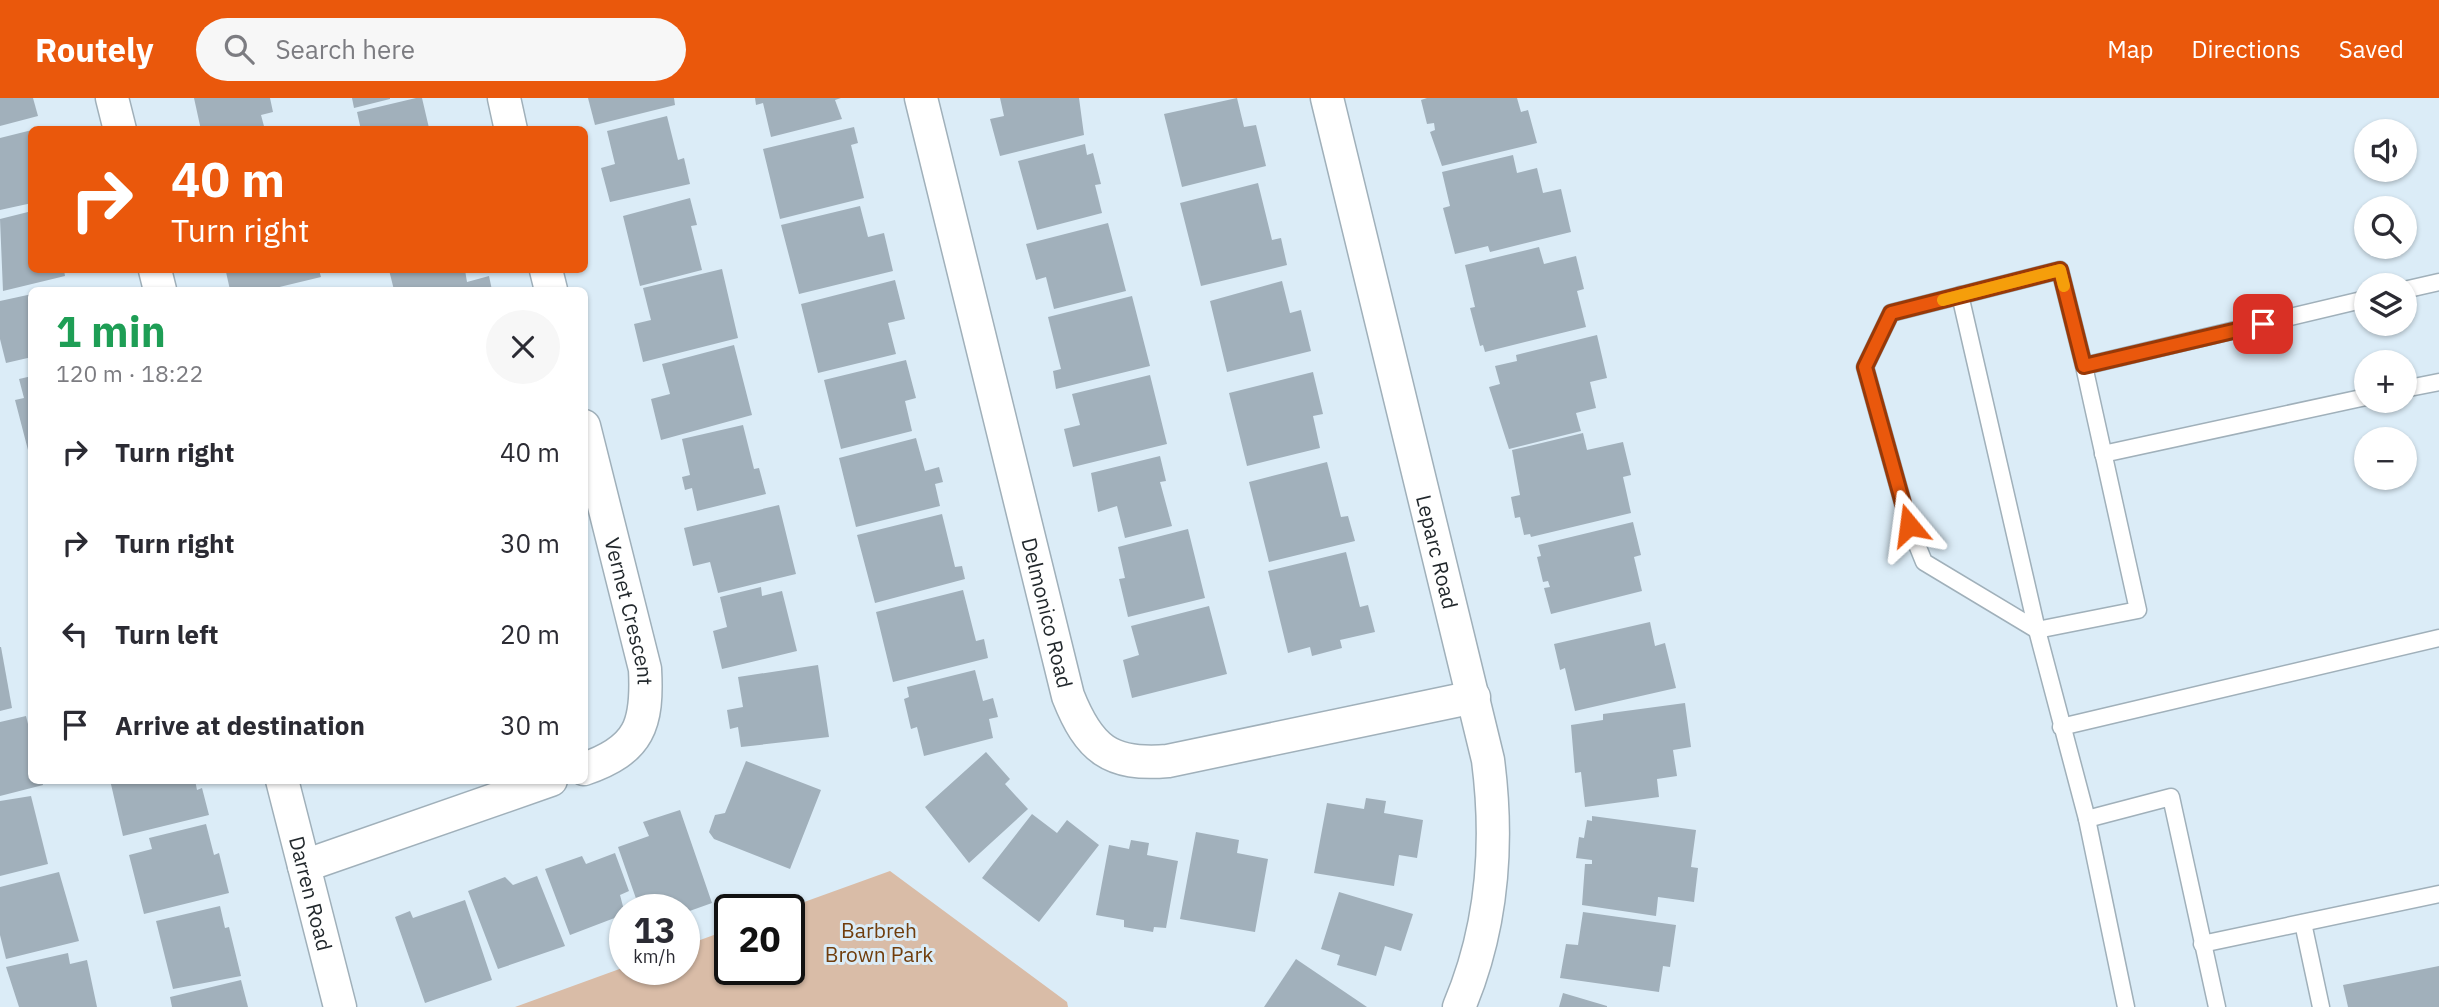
<!DOCTYPE html>
<meta charset="utf-8">
<style>
:root{--surface:#fff;--page:#f7f7f7;--text:#2b2b33;--muted:#7c7c81;--accent:#ea580c}
body{margin:0;font-family:"IBM Plex Sans",sans-serif;background:var(--page);color:var(--text);height:100vh;display:flex;flex-direction:column;font-size:26px;white-space:nowrap}
*{box-sizing:border-box;margin:0}
p{font-size:23px;color:var(--muted)}
.icon{flex:none;width:38px;height:38px;fill:none;stroke:currentColor;stroke-width:2;stroke-linecap:round;stroke-linejoin:round}
.map{position:relative;flex:1;overflow:hidden}
.details{position:absolute;left:28px;top:189px;width:560px;height:497px;display:flex;flex-direction:column;background:var(--surface);border-radius:10px;box-shadow:0 2px 5px #0004}
.details>*{flex:none}
.top-card{position:absolute;left:28px;top:28px;width:560px;height:147px;border-radius:10px;box-shadow:0 2px 5px #0004;background:#ea580c;color:#fff;overflow:hidden}
.fabs{position:absolute;left:2354px;top:21px;display:grid;gap:14px}
.fabs a{display:grid;place-items:center;width:63px;height:63px;border-radius:50%;background:var(--surface);box-shadow:0 2px 5px #0004;font-size:35px}
.speed{position:absolute;left:609px;top:796px;display:flex;gap:14px;font-size:35px;font-weight:700;text-align:center}
.speed>*{display:grid;place-content:center;width:91px;height:91px;border-radius:50%;background:var(--surface);box-shadow:0 2px 5px #0004;line-height:1}
.speed small{font-size:18px;font-weight:400}
.speed .limit{border:4px solid #111;border-radius:10px;background:#fff;color:#111}
.pin{position:absolute;display:grid;place-items:center;width:60px;height:60px;color:#fff;margin:-30px;border-radius:14px;box-shadow:0 4px 10px #0006}
.me{position:absolute;width:77px;margin:-38px;rotate:344deg;stroke-linejoin:round;filter:drop-shadow(0 0 5px #0008)}
.turn{display:flex;align-items:center;gap:24px;height:147px;padding:0 28px;font-size:32px}
.turn .icon{width:91px;height:91px;stroke-width:2.5}
.turn b{display:block;font-size:49px;line-height:60px}
.round{display:grid;place-items:center;flex:none;width:74px;height:74px;border-radius:37px;background:var(--page)}
.headline{display:flex;align-items:center;justify-content:space-between;height:119px;padding:0 28px}
h1{font-size:42px;font-weight:700;line-height:52px;color:#1e9e55}
ul{padding:0;list-style:none}
li{display:flex;align-items:center;gap:21px;height:91px;padding:0 28px}
li div{flex:1}
li b{display:block;font-size:26px}
li em{font-style:normal}
header{display:flex;align-items:center;gap:42px;box-sizing:border-box;height:98px;padding:0 35px;background:var(--accent);color:#fff}
header strong{font-size:33px}
nav{display:flex;gap:38px;margin-inline-start:auto;font-size:24px}
.search{width:490px;height:63px;background:var(--page);display:flex;align-items:center;gap:18px;box-sizing:border-box;padding:0 24px;border-radius:38px;color:var(--muted);font-size:26px}
.map>svg:first-child{display:block}
.green{fill:#d9bca7}
.building{fill:#a1b0bb}
.lines{fill:none;stroke-linecap:round;stroke-linejoin:round}
.lane-casing{stroke:#a0b0ba;stroke-width:19}
.street-casing{stroke:#a0b0ba;stroke-width:35}
.lane{stroke:#fff;stroke-width:16}
.street{stroke:#fff;stroke-width:32}
.route-casing{stroke:#983908;stroke-width:18}
.route{stroke:#ea580c;stroke-width:12}
.slow{stroke:#f59e0b;stroke-width:12}
.labels{text-anchor:middle;dominant-baseline:central;stroke-width:6;stroke-linejoin:round;paint-order:stroke}
.street-label{font-size:21px;fill:#22282c;stroke:#dbecf7}
.park-label{font-size:21px;fill:#703d0c;stroke:#dbecf7}
</style>
<header>
<strong>Routely</strong>
<div class="search"><svg class="icon" aria-label="search" viewBox="0 0 24 24"><circle cx="10" cy="10" r="6"/><path d="M15 15l6 6"/></svg>Search here</div>
<nav><a>Map</a><a>Directions</a><a>Saved</a></nav>
</header>
<div class="map">
<svg width="2439" height="909" viewBox="0 0 2439 909">
<rect width="100%" height="100%" fill="#dbecf7"/>
<path class="green" d="M 890,773 L 1067,904 L 1068,909 L 515,909 L 625,869 L 684,872 L 684,848 L 730,831 L 730,872 L 789,872 L 789,812 L 782,812 Z"/>
<g class="building">
<path d="M 0,0 L 33,0 L 38,18 L 0,28 Z"/>
<path d="M 194,0 L 270,0 L 273,14 L 261,17 L 265,32 L 201,32 Z"/>
<path d="M 352,0 L 390,0 L 390,1 L 354,10 Z"/>
<path d="M 416,0 L 422,0 L 429,30 L 434,28 L 435,32 L 361,32 L 357,14 Z"/>
<path d="M 588,0 L 674,0 L 675,7 L 595,27 Z"/>
<path d="M 755,0 L 841,0 L 835,2 L 842,21 L 771,39 L 763,5 L 756,7 Z"/>
<path d="M 1000,0 L 1079,0 L 1084,37 L 1000,58 L 990,21 L 1004,18 Z"/>
<path d="M 1237,0 L 1244,29 L 1256,27 L 1266,68 L 1182,89 L 1164,16 Z"/>
<path d="M 1427,0 L 1517,0 L 1521,14 L 1528,12 L 1537,45 L 1442,68 L 1430,34 L 1435,32 L 1434,25 L 1427,26 L 1421,2 Z"/>
<path d="M 667,18 L 678,62 L 684,60 L 690,86 L 610,104 L 601,70 L 615,66 L 607,33 Z"/>
<path d="M 854,29 L 858,45 L 851,47 L 864,100 L 780,121 L 763,51 Z"/>
<path d="M 32,32 L 32,105 L 0,112 L 0,40 Z"/>
<path d="M 1085,46 L 1087,57 L 1093,55 L 1101,86 L 1095,87 L 1102,115 L 1037,132 L 1018,63 Z"/>
<path d="M 1513,57 L 1517,75 L 1537,70 L 1543,95 L 1561,91 L 1571,134 L 1490,154 L 1488,148 L 1455,156 L 1443,110 L 1450,108 L 1442,74 Z"/>
<path d="M 1258,85 L 1272,142 L 1281,140 L 1287,167 L 1201,188 L 1180,105 Z"/>
<path d="M 690,100 L 697,127 L 691,128 L 702,172 L 640,188 L 623,118 Z"/>
<path d="M 860,108 L 868,139 L 884,135 L 893,173 L 799,196 L 781,127 Z"/>
<path d="M 32,113 L 32,172 L 64,172 L 65,178 L 3,193 L 0,121 Z"/>
<path d="M 1108,125 L 1126,193 L 1054,211 L 1046,179 L 1036,182 L 1026,146 Z"/>
<path d="M 1539,149 L 1544,166 L 1576,158 L 1584,191 L 1577,193 L 1586,229 L 1485,254 L 1483,247 L 1480,248 L 1470,210 L 1475,209 L 1465,167 Z"/>
<path d="M 722,171 L 738,240 L 643,264 L 634,226 L 651,222 L 643,190 Z"/>
<path d="M 234,172 L 319,172 L 321,179 L 267,192 L 230,192 L 226,174 Z"/>
<path d="M 389,172 L 465,172 L 467,184 L 489,178 L 492,192 L 394,192 Z"/>
<path d="M 895,182 L 905,221 L 888,225 L 896,256 L 818,275 L 801,206 Z"/>
<path d="M 1282,183 L 1290,215 L 1301,212 L 1311,253 L 1227,274 L 1210,203 Z"/>
<path d="M 32,196 L 32,259 L 6,265 L 0,241 L 0,203 Z"/>
<path d="M 1132,198 L 1150,268 L 1056,291 L 1053,273 L 1061,271 L 1048,219 Z"/>
<path d="M 1597,237 L 1607,280 L 1590,284 L 1596,310 L 1576,315 L 1581,333 L 1509,351 L 1489,289 L 1500,286 L 1495,268 L 1517,263 L 1516,257 Z"/>
<path d="M 734,247 L 752,317 L 661,342 L 651,301 L 670,296 L 662,266 Z"/>
<path d="M 906,262 L 916,300 L 905,303 L 912,333 L 841,351 L 824,282 Z"/>
<path d="M 1313,274 L 1323,316 L 1313,318 L 1320,350 L 1247,368 L 1229,295 Z"/>
<path d="M 1150,277 L 1167,346 L 1073,369 L 1064,331 L 1080,327 L 1072,296 Z"/>
<path d="M 32,278 L 32,351 L 28,352 L 15,302 L 24,300 L 19,281 Z"/>
<path d="M 743,327 L 754,371 L 759,370 L 766,396 L 697,413 L 692,390 L 685,392 L 682,379 L 690,377 L 682,341 Z"/>
<path d="M 1583,335 L 1587,352 L 1623,344 L 1631,377 L 1623,379 L 1631,415 L 1531,439 L 1530,436 L 1524,437 L 1520,419 L 1515,420 L 1511,399 L 1520,397 L 1512,352 Z"/>
<path d="M 916,340 L 925,373 L 939,369 L 943,384 L 935,386 L 940,408 L 856,429 L 839,360 Z"/>
<path d="M 1160,358 L 1166,383 L 1160,384 L 1172,428 L 1125,440 L 1117,408 L 1098,414 L 1091,375 Z"/>
<path d="M 1327,364 L 1341,419 L 1348,418 L 1355,443 L 1269,464 L 1249,384 Z"/>
<path d="M 779,407 L 796,476 L 718,495 L 710,464 L 693,468 L 684,430 Z"/>
<path d="M 942,416 L 955,469 L 962,468 L 965,481 L 875,505 L 857,437 Z"/>
<path d="M 1633,424 L 1641,457 L 1634,459 L 1642,493 L 1551,516 L 1544,490 L 1550,489 L 1548,483 L 1543,484 L 1537,459 L 1541,458 L 1538,447 Z"/>
<path d="M 1188,431 L 1205,500 L 1128,519 L 1119,481 L 1125,480 L 1118,449 Z"/>
<path d="M 1346,454 L 1360,509 L 1368,507 L 1375,534 L 1340,542 L 1342,550 L 1312,558 L 1310,549 L 1288,555 L 1268,473 Z"/>
<path d="M 761,489 L 762,498 L 782,493 L 797,553 L 722,571 L 713,533 L 727,529 L 720,499 Z"/>
<path d="M 963,492 L 976,543 L 984,541 L 988,560 L 893,584 L 876,514 Z"/>
<path d="M 1209,508 L 1227,576 L 1132,600 L 1123,562 L 1139,557 L 1131,528 Z"/>
<path d="M 1650,524 L 1655,548 L 1665,545 L 1676,590 L 1575,613 L 1565,570 L 1560,572 L 1554,546 Z"/>
<path d="M 1,549 L 12,610 L 0,613 L 0,549 Z"/>
<path d="M 818,567 L 829,639 L 741,649 L 738,629 L 730,631 L 727,612 L 743,609 L 738,579 Z"/>
<path d="M 975,572 L 983,603 L 993,600 L 998,619 L 989,621 L 993,640 L 924,658 L 917,629 L 911,631 L 904,601 L 909,599 L 907,589 Z"/>
<path d="M 1685,605 L 1691,649 L 1673,652 L 1677,678 L 1657,681 L 1659,699 L 1585,709 L 1581,674 L 1575,675 L 1571,627 L 1603,622 L 1603,616 Z"/>
<path d="M 26,618 L 32,642 L 32,682 L 42,682 L 43,687 L 0,698 L 0,624 Z"/>
<path d="M 986,654 L 1010,681 L 1005,686 L 1028,711 L 969,765 L 925,709 Z"/>
<path d="M 746,663 L 821,692 L 790,771 L 714,741 L 709,734 L 715,717 L 725,715 Z"/>
<path d="M 110,682 L 195,682 L 197,692 L 202,690 L 209,717 L 123,738 Z"/>
<path d="M 31,698 L 48,766 L 0,778 L 0,703 Z"/>
<path d="M 1366,700 L 1386,703 L 1384,715 L 1423,722 L 1417,760 L 1399,757 L 1394,788 L 1314,775 L 1327,705 L 1364,711 Z"/>
<path d="M 680,712 L 712,805 L 684,815 L 684,812 L 640,812 L 618,749 L 649,738 L 643,724 Z"/>
<path d="M 1032,716 L 1057,735 L 1067,722 L 1099,747 L 1039,824 L 982,780 Z"/>
<path d="M 1592,718 L 1696,732 L 1691,769 L 1698,770 L 1694,804 L 1658,799 L 1656,818 L 1582,807 L 1585,766 L 1592,766 L 1592,762 L 1576,760 L 1579,739 L 1584,740 L 1587,722 L 1592,723 Z"/>
<path d="M 206,726 L 214,757 L 219,755 L 229,795 L 144,816 L 129,757 L 152,751 L 149,740 Z"/>
<path d="M 1196,734 L 1239,742 L 1237,755 L 1268,761 L 1255,834 L 1180,821 Z"/>
<path d="M 1131,742 L 1149,745 L 1147,757 L 1178,763 L 1166,830 L 1154,829 L 1153,834 L 1124,829 L 1124,822 L 1096,817 L 1109,747 L 1129,751 Z"/>
<path d="M 615,755 L 629,793 L 620,797 L 625,816 L 570,837 L 545,771 L 582,758 L 586,766 Z"/>
<path d="M 59,774 L 79,843 L 6,861 L 0,837 L 0,789 Z"/>
<path d="M 537,778 L 565,848 L 498,871 L 468,793 L 505,779 L 513,787 Z"/>
<path d="M 1339,794 L 1413,816 L 1401,853 L 1385,848 L 1376,878 L 1337,867 L 1340,857 L 1321,851 Z"/>
<path d="M 465,802 L 492,882 L 425,905 L 395,819 L 410,813 L 413,820 Z"/>
<path d="M 220,808 L 225,830 L 229,829 L 241,878 L 173,891 L 156,823 Z"/>
<path d="M 1583,814 L 1676,827 L 1670,869 L 1663,868 L 1659,894 L 1560,880 L 1566,846 L 1578,847 Z"/>
<path d="M 68,855 L 70,866 L 87,862 L 97,909 L 19,909 L 6,869 Z"/>
<path d="M 1296,861 L 1367,909 L 1264,909 Z"/>
<path d="M 2439,868 L 2439,909 L 2348,909 L 2343,887 Z"/>
<path d="M 241,882 L 248,909 L 172,909 L 170,899 Z"/>
<path d="M 1563,895 L 1607,908 L 1607,909 L 1559,909 Z"/>
</g>
<g class="lines">
<defs>
<g id="lane">
<path d="M 2404,192 L 2439,184"/>
<path d="M 1960,197 L 2037,532 L 2087,721 L 2126,909"/>
<path d="M 2084,268 L 2138,512 L 2037,532 L 1924,464 L 1909,427 L 1865,269 L 1891,215 L 2060,172 L 2084,268 L 2366,201"/>
<path d="M 2404,291 L 2439,284"/>
<path d="M 2103,356 L 2366,299"/>
<path d="M 2061,629 L 2439,540"/>
<path d="M 2087,721 L 2171,699 L 2217,909"/>
<path d="M 2303,825 L 2321,909"/>
<path d="M 2202,846 L 2439,796"/>
</g>
<g id="street">
<path d="M 112,0 L 120,32"/>
<path d="M 504,0 L 511,32"/>
<path id="s1" d="M 921,0 L 1068,598 C 1089,651 1110,668 1168,663 L 1474,599"/>
<path id="s2" d="M 1327,0 L 1488,662 C 1499,747 1493,829 1459,909"/>
<path d="M 155,172 L 160,192"/>
<path d="M 546,172 L 551,192"/>
<path id="s3" d="M 584,328 L 645,571 C 648,626 640,652 584,671"/>
<path id="s4" d="M 282,682 L 340,909"/>
<path d="M 304,768 L 551,682"/>
</g>
</defs>
<use href="#lane" class="lane-casing"/>
<use href="#street" class="street-casing"/>
<use href="#lane" class="lane"/>
<use href="#street" class="street"/>
</g>
<g class="lines">
<defs>
<path id="route" d="M 1909,427 L 1865,269 L 1891,215 L 2060,172 L 2084,268 L 2263,226"/>
</defs>
<use href="#route" class="route-casing"/>
<use href="#route" class="route"/>
<path class="slow" d="M 1943,202 L 2060,172 L 2064,188"/>
</g>
<g class="labels">
<g class="street-label">
<text stroke="none"><textPath href="#s2" startOffset="467">Leparc Road</textPath></text>
<text stroke="none"><textPath href="#s3" startOffset="191">Vernet Crescent</textPath></text>
<text stroke="none"><textPath href="#s1" startOffset="530">Delmonico Road</textPath></text>
<text stroke="none"><textPath href="#s4" startOffset="117">Darren Road</textPath></text>
</g>
<g class="park-label">
<text x="879" y="832">Barbreh<tspan x="879" dy="24">Brown Park</tspan></text>
</g>
</g>
</svg>
<div class="fabs">
<a><svg class="icon" aria-label="sound" viewBox="0 0 24 24"><path d="M4 9h4l5-4v14l-5-4H4zM17 9q2 3 0 6"/></svg></a>
<a><svg class="icon" aria-label="search" viewBox="0 0 24 24"><circle cx="10" cy="10" r="6"/><path d="M15 15l6 6"/></svg></a>
<a><svg class="icon" aria-label="layers" viewBox="0 0 24 24"><path d="M12 4l9 5-9 5-9-5zM3 14l9 5 9-5"/></svg></a>
<a>+</a>
<a>−</a>
</div>
<div class="speed"><div>13<small>km/h</small></div><div class="limit">20</div></div>
<div class="pin" style="left:2263px;top:226px;background:#d93025"><svg class="icon" aria-label="arrive" viewBox="0 0 24 24"><path d="M6 21V4h12l-3 4 3 4H6"/></svg></div>
<svg class="me" style="left:1909px;top:427px" viewBox="-20 -20 40 40"><path d="M0-17L14 15 0 8-14 15z" fill="#ea580c" stroke="#fff" stroke-width="4"/></svg>
<div class="top-card">
<div class="turn"><svg class="icon" aria-label="right" viewBox="0 0 24 24"><path d="M7 20v-9h11M14 6l5 5-5 5"/></svg><div><b>40 m</b>Turn right</div></div>
</div>
<section class="details">
<div class="headline"><div><h1>1 min</h1><p>120 m · 18:22</p></div><a class="round"><svg class="icon" aria-label="close" viewBox="0 0 24 24"><path d="M6 6l12 12M18 6L6 18"/></svg></a></div>
<ul>
<li><svg class="icon" aria-label="right" viewBox="0 0 24 24"><path d="M7 20v-9h11M14 6l5 5-5 5"/></svg><div><b>Turn right</b></div><em>40 m</em></li>
<li><svg class="icon" aria-label="right" viewBox="0 0 24 24"><path d="M7 20v-9h11M14 6l5 5-5 5"/></svg><div><b>Turn right</b></div><em>30 m</em></li>
<li><svg class="icon" aria-label="left" viewBox="0 0 24 24"><path d="M17 20v-9H6M10 6l-5 5 5 5"/></svg><div><b>Turn left</b></div><em>20 m</em></li>
<li><svg class="icon" aria-label="arrive" viewBox="0 0 24 24"><path d="M6 21V4h12l-3 4 3 4H6"/></svg><div><b>Arrive at destination</b></div><em>30 m</em></li>
</ul>
</section>
</div>
